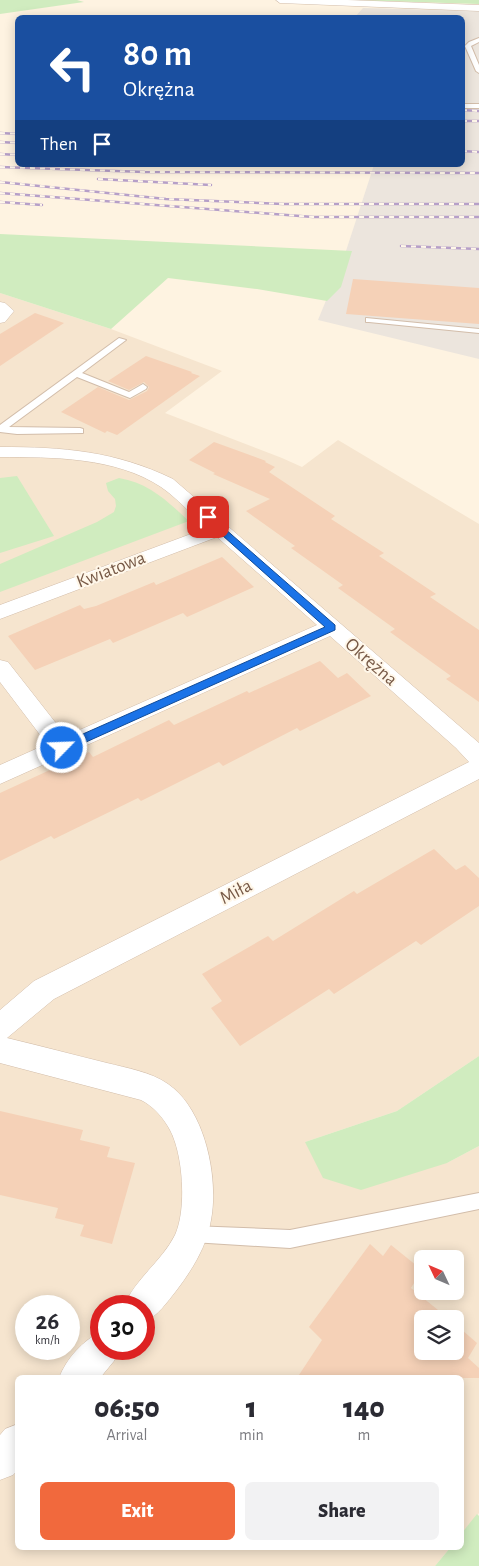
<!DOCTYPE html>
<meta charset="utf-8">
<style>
:root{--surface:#fff;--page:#f2f2f3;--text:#2b2b33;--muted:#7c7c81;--accent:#f1693d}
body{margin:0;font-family:"Alegreya Sans",sans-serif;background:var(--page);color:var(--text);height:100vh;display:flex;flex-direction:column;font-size:19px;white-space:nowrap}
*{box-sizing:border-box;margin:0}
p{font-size:16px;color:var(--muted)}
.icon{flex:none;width:28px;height:28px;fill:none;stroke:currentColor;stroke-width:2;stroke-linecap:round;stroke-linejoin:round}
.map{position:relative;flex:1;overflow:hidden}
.sheet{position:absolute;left:15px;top:1375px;width:449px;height:175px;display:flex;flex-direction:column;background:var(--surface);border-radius:8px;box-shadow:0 2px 12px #0003}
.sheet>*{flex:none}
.top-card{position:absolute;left:15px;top:15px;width:450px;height:152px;border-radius:8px;box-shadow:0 2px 12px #0003;background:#1a4fa0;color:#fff;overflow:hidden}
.needle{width:32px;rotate:314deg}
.tools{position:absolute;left:414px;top:1250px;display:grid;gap:10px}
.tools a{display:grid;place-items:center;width:50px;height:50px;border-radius:8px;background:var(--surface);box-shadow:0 2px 12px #0003;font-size:25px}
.speed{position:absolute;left:15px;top:1295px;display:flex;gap:10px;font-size:25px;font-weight:700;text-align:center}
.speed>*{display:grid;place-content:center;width:65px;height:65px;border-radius:50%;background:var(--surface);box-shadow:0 2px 12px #0003;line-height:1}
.speed small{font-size:12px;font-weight:400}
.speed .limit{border:8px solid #d22;background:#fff;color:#111}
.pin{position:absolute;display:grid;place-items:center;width:42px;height:42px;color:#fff;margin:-21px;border-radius:10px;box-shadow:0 2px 8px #0006}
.me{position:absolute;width:55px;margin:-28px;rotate:66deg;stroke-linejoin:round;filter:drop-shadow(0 0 4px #0008)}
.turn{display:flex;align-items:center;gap:18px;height:105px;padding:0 25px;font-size:22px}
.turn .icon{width:65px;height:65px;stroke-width:2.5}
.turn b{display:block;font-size:35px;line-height:42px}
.then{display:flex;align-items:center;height:48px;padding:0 25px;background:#0003;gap:10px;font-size:19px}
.eta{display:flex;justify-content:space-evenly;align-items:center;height:85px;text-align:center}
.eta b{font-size:30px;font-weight:800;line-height:35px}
.primary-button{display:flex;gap:10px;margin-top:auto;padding:10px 25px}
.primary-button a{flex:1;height:58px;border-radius:8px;background:var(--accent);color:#fff;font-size:20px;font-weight:800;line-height:58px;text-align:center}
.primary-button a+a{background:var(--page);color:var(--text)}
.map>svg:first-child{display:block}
.residential{fill:#f6e5cf;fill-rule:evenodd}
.industrial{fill:#ece5dd}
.green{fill:#d0ecbf}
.building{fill:#f5d1b7}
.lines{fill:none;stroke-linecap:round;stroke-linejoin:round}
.lane-casing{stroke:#d2bdaa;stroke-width:2}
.street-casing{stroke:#d2bdaa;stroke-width:1}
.lane{fill:#fff;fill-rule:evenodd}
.street{fill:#fff;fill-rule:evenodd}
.rail-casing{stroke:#b69fc8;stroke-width:2.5}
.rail{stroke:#fff7e9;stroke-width:2;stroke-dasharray:5;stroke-linecap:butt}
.route{fill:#1a73e8;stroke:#114b97}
.labels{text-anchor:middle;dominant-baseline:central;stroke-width:4;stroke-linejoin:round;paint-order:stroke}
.street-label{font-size:19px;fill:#775946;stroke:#fff7e9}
</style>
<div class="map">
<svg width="479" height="1566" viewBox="0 0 479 1566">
<rect width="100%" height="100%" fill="#fef3e1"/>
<path class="residential" d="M 0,293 L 111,329 L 222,371 L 165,413 L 282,458 L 302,467 L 338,440 L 479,524 L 479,1056 L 397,1111 L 305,1142 L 447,1163 L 479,1146 L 479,1513 L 461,1534 L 461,1378 L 18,1378 L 18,1548 L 450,1548 L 435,1566 L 0,1566 ZM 422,1259 L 455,1259 L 455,1291 L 422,1291 ZM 26,1306 L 69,1306 L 69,1349 L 26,1349 ZM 101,1306 L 144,1306 L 144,1349 L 101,1349 ZM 422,1319 L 455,1319 L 455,1351 L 422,1351 Z"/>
<path class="industrial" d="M 363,8 L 479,11 L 479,359 L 318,320 L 345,254 L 374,165 L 462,165 L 462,18 L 355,17 Z"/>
<g class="green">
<path d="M 0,0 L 77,0 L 84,2 L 0,14 Z"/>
<path d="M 351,0 L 479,0 L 479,4 Z"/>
<path d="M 0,234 L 352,251 L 341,287 L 327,301 L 257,289 L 168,278 L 111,329 L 0,293 Z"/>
<path d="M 17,476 L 54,536 L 0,553 L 0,478 Z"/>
<path d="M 119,478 C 149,483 167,501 189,521 L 0,592 L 0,564 L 97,522 L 114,512 L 116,506 L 115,499 L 108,491 L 106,483 Z"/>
<path d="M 479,1056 L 479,1146 L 447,1163 L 361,1190 L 323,1178 L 305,1142 L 397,1111 Z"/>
<path d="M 477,1514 L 479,1516 L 479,1566 L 435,1566 L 450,1548 L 461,1548 L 461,1534 Z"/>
</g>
<g class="building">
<path d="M 353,279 L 479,288 L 479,324 L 346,314 Z"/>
<path d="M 35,313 L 64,323 L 0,366 L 0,334 Z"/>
<path d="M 146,356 L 192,372 L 191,373 L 200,376 L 117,435 L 107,431 L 105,433 L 61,412 L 98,387 L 129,400 L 147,391 L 149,387 L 144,382 L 129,390 L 108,381 Z"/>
<path d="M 214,442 L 266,461 L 265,462 L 275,467 L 269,472 L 335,516 L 331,519 L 384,553 L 379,556 L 436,594 L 430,597 L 479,630 L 479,702 L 446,679 L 451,676 L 390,632 L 395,629 L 338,588 L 343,585 L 291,548 L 295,546 L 246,511 L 270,499 L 213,474 L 215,473 L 189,460 Z"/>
<path d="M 222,557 L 254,587 L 187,617 L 183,613 L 113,643 L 110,639 L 35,670 L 8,636 L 80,605 L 84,609 L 96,606 L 154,582 L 156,585 Z"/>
<path d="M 320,661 L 338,678 L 347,673 L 371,696 L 300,731 L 297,728 L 223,766 L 219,762 L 141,801 L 138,798 L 54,839 L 51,836 L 0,861 L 0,793 L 89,752 L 93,757 L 169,720 L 174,725 L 247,691 L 249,693 Z"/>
<path d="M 434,849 L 456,870 L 465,865 L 479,878 L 479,906 L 421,945 L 416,941 L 334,994 L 329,989 L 240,1046 L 211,1008 L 222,1001 L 202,974 L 268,936 L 273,941 L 354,891 L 357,894 Z"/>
<path d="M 0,1111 L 83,1130 L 80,1140 L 110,1147 L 107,1157 L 135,1163 L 112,1244 L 80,1236 L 84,1225 L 55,1218 L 58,1208 L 0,1195 Z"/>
<path d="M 370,1244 L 383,1256 L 391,1245 L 422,1270 L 411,1288 L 449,1319 L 422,1319 L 422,1351 L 455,1351 L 455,1324 L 477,1343 L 468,1358 L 479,1368 L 479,1378 L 297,1378 L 322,1340 L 309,1327 Z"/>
</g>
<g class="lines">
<defs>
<g id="lane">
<path d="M 479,38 L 479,42 L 471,46 L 479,65 L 479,73 L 476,71 L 465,46 L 469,42 Z"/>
<rect x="462" y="104" width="17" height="4"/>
<path d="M 366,318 L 479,329 L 479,333 L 369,322 L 366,322 Z"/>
<path d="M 119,338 L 126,340 L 82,373 L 129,392 L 143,384 L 147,387 L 146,389 L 130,398 L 77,377 L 9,427 L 80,428 L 83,429 L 83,433 L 17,434 L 0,432 L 0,425 Z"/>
<path d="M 479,1193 L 479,1209 L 290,1248 L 192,1242 L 186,1240 L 184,1234 L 186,1228 L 192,1226 L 290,1230 Z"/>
</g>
<g id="street">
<path d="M 276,0 L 347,0 L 479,5 L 479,11 L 280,3 Z"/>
<path d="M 0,302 L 5,303 L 14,311 L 5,322 L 0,323 Z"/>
<path d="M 0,447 C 64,447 115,451 173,479 L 479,743 L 479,779 L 54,999 L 7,1038 C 41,1046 74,1055 107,1063 C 127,1068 151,1072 168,1084 C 205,1109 219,1178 211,1220 C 207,1246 192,1270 176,1291 C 167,1302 158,1316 144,1322 L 144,1306 L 124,1306 C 135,1279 162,1261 175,1235 C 187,1209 183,1154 170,1130 C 163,1117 153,1106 141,1100 L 0,1063 L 0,1010 L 34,981 L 469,762 L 456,748 L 330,636 L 0,784 L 0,765 L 47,744 L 0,682 L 0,660 L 8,662 L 66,736 L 317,625 L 217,537 L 0,619 L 0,605 L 207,528 C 192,515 177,498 161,487 C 116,457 52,457 0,457 Z"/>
<path d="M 101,1332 L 101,1349 L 119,1349 L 114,1361 L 100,1378 L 59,1378 C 66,1359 83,1340 101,1332 Z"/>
<path d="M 18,1424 L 18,1470 L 13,1475 L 0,1480 L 0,1435 L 5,1429 Z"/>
</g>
</defs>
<use href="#lane" class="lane-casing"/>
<use href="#street" class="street-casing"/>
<use href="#lane" class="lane"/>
<use href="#street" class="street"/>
<defs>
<g id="rail">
<path d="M 462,110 L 479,111"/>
<path d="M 462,121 L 479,121"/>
<path d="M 0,133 L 18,134"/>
<path d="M 0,142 L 18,143"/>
<path d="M 462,151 L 479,152"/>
<path d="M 0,154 L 18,155"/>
<path d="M 0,167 L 145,172 L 479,173"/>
<path d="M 98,179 L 211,185"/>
<path d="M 0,182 L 166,199 L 283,204 L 479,204"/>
<path d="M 0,193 L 313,217 L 479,217"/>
<path d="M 0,202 L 42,205"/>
<path d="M 401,246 L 479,249"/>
</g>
</defs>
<use href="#rail" class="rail-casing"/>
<use href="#rail" class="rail"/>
</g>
<path class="route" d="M 208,514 L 335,625 L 335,630 L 66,751 L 58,751 L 56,748 L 58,745 L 325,627 L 204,519 L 204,515 Z"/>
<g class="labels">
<g class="street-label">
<text transform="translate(111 570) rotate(-21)">Kwiatowa</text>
<text transform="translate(371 662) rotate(41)">Okrężna</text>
<text transform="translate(236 892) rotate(-27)">Miła</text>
</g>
</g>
</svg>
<div class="tools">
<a><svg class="needle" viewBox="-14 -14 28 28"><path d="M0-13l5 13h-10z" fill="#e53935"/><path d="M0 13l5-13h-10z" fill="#7c7c81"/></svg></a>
<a><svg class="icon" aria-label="layers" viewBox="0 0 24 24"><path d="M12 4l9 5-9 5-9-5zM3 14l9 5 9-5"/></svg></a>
</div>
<div class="speed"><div>26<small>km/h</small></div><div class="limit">30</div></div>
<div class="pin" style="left:208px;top:517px;background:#d93025"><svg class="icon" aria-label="arrive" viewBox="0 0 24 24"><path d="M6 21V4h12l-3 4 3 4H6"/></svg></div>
<svg class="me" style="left:62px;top:748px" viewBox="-20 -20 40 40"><circle r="17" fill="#1a73e8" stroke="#fff" stroke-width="3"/><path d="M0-11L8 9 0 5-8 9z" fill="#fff"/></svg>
<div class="top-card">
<div class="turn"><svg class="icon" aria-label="left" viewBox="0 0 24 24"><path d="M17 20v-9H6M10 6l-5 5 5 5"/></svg><div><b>80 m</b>Okrężna</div></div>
<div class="then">Then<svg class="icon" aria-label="arrive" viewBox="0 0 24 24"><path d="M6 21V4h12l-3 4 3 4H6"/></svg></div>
</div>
<section class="sheet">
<div class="eta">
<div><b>06:50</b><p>Arrival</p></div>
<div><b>1</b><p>min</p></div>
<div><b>140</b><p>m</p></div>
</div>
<div class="primary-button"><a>Exit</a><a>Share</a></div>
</section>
</div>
